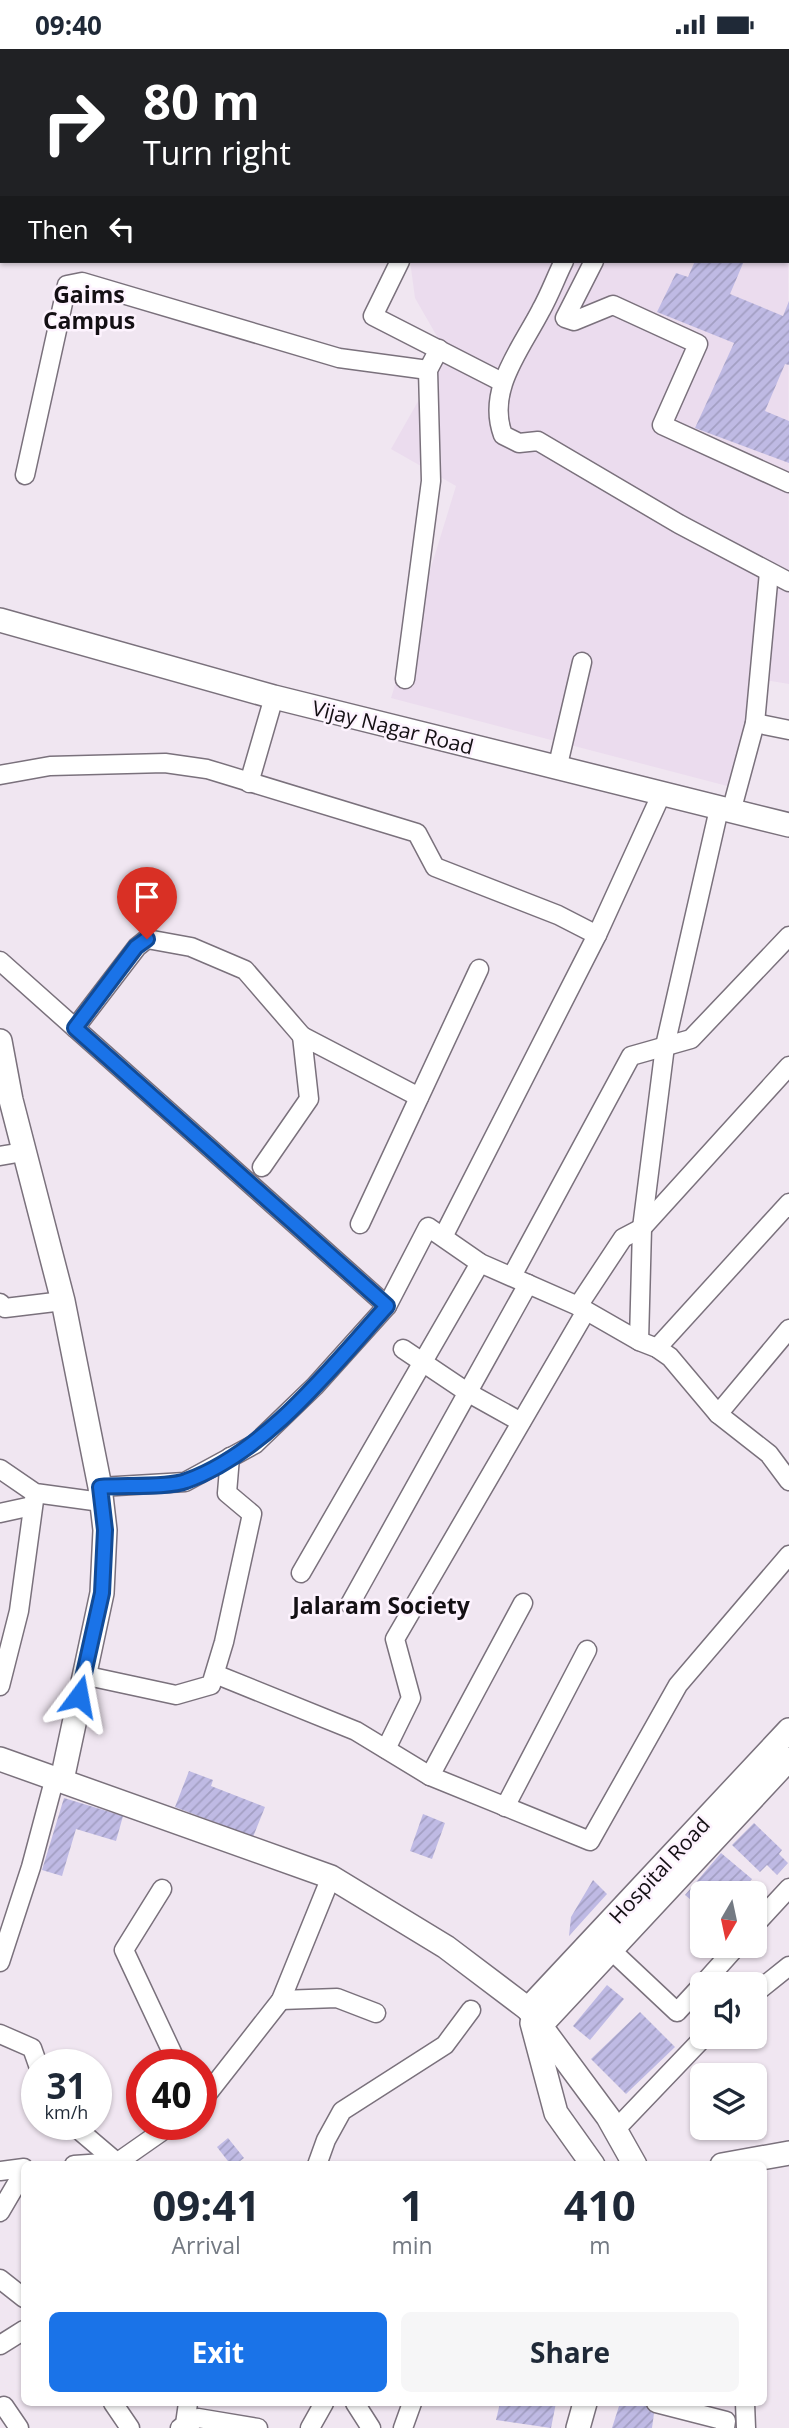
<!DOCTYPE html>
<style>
:root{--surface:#fff;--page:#f6f6f7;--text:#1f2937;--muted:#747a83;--accent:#1a73e8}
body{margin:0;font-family:"Open Sans",sans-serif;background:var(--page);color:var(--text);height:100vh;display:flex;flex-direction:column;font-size:26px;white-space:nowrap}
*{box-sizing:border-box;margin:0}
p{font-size:23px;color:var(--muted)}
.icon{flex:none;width:38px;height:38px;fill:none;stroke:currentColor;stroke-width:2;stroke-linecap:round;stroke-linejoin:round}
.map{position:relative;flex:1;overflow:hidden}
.drawer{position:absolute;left:21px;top:2112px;width:746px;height:245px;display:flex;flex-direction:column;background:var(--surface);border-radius:10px;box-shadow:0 2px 5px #0004}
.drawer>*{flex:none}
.banner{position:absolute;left:0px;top:0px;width:789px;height:214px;box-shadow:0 2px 5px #0004;background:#202124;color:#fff;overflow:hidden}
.needle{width:46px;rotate:189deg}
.fabs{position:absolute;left:690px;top:1832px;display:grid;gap:14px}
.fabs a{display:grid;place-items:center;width:77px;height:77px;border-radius:10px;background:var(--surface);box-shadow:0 2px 5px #0004;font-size:35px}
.speed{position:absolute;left:21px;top:2000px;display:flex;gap:14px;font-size:35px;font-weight:700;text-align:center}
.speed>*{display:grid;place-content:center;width:91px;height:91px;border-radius:50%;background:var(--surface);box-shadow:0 2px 5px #0004;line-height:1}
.speed small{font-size:18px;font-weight:400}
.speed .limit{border:10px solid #d22;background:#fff;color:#111}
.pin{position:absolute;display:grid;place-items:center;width:60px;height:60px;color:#fff;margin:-72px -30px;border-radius:50% 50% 50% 0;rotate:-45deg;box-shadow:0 0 7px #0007}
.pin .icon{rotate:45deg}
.me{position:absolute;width:77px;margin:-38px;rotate:13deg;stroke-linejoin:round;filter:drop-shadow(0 0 5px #0008)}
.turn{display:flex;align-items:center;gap:24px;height:147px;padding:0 28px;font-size:32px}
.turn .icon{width:91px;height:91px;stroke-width:2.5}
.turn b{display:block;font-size:49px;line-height:60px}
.then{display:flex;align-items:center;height:66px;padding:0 28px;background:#0003;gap:14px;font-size:26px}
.eta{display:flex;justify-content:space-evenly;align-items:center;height:119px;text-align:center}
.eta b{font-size:42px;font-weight:700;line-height:49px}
.action{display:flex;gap:14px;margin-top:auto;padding:14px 28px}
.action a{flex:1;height:80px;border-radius:10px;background:var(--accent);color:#fff;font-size:28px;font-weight:700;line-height:80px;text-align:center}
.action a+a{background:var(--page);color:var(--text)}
.status{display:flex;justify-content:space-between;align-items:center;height:49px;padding:0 35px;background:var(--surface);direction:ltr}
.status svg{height:19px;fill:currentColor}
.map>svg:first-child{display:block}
.built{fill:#ebdcee}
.building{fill:url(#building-hatch)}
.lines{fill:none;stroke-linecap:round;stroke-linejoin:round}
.minor-casing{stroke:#7a717c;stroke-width:21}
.tertiary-casing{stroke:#7a717c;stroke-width:26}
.primary-casing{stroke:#cbcacb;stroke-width:32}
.minor{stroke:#fff;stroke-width:18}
.tertiary{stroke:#fff;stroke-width:23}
.primary{stroke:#e2aec4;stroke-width:28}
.route-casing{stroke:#114b97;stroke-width:18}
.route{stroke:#1a73e8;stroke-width:12}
.labels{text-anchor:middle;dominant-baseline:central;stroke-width:5;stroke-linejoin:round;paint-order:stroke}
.street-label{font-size:21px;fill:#141014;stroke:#fdf3fe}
.neighbourhood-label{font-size:23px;font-weight:bold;fill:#141014;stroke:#fdf3fe}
</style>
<div class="status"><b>09:40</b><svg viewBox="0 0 49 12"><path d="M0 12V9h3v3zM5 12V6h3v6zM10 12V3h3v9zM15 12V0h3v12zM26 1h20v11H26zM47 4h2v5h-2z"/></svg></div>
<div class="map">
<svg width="789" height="2379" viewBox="0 0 789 2379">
<defs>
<pattern id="building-hatch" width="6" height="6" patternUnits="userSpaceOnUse" patternTransform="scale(1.75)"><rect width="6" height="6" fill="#bfbae4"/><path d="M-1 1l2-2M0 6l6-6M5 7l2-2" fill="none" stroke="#a39fc3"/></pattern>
</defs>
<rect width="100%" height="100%" fill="#f0e6f1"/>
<g class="built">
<path d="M 237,0 L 632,0 L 635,2 L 240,2 Z"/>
<path d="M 788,79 L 789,635 L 765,631 L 731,738 L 391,649 L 456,437 L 391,400 L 446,303 L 415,249 L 410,212 L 788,212 Z"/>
</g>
<g class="building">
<path d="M 695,212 L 744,212 L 730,245 L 783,267 L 789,252 L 789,316 L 785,315 L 765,362 L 789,372 L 789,414 L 695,379 L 734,294 L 657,263 L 676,224 L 688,228 Z"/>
<path d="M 189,1722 L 213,1731 L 211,1737 L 265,1758 L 253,1788 L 175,1758 Z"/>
<path d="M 64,1749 L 123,1767 L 116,1792 L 76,1780 L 62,1827 L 42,1821 Z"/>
<path d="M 423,1765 L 445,1774 L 432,1810 L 410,1802 Z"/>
<path d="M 754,1774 L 782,1801 L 779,1805 L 788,1814 L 777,1826 L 767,1816 L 760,1823 L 732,1796 Z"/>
<path d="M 721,1804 L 752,1830 L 739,1844 L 702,1844 L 702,1860 L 685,1846 Z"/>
<path d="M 593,1831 L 607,1845 L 569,1887 L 571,1868 Z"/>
<path d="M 607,1936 L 624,1950 L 590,1991 L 573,1977 Z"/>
<path d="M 640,1963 L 675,1998 L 626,2045 L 591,2010 Z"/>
<path d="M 228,2089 L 244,2109 L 235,2116 L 231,2116 L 217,2098 Z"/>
<path d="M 500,2354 L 556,2354 L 551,2379 L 496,2371 Z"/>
<path d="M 620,2354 L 655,2357 L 652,2379 L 612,2379 Z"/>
</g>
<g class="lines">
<defs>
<g id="minor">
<path d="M 332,0 L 335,2"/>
<path d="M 533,0 L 535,2"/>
<path d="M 286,2 L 287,0"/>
<path d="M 671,2 L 672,0"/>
<path d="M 0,96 L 2,97"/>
<path d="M 788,104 L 789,105"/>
<path d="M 788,132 L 789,132"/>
<path d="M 400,212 L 373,267 L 502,333"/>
<path d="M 564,212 C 556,228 550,245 541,261 C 521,300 486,341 503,386 L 519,394 L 538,392 L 679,475 L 789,533"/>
<path d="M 594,212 L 565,269 L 574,272 L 613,256 L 698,295 L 662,376 L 789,434"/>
<path d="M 25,426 L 67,236 L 82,233 L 339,309 L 428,321"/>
<path d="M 405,630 L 431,432 L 428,321 L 439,300"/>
<path d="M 755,674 L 789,681"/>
<path d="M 557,720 L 582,613"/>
<path d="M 0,726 L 50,717 L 165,714 L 207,720 L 417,784 L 435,818 L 558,866 L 597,886"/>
<path d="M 249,734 L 274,648"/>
<path d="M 731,763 L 755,674 L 769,523"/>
<path d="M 0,912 L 387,1257"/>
<path d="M 75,979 L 137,898 L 147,890 L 191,898 L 245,921 L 302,987"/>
<path d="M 0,1107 L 23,1103"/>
<path d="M 262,1118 L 309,1050 L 302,987 L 419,1048"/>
<path d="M 360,1175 L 479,920"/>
<path d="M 444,1186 L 597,886 L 661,746"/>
<path d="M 512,1227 L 631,1007 L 691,990 L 789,887"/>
<path d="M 0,1254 L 5,1259 L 63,1252"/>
<path d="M 578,1257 L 623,1189 L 642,1179 L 789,1017"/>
<path d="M 639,1292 L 642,1179 L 665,997 L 719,760"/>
<path d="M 657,1299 L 789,1154"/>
<path d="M 403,1300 L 467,1343 L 521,1373"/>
<path d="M 718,1365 L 789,1280"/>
<path d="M 0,1420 L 35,1444 L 101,1453"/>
<path d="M 100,1438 L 185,1433 L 255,1395 L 315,1337 L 387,1257 L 428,1178 L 480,1214 L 578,1257 L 639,1292 L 657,1299 L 670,1308 L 718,1365 L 769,1405 L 789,1432"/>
<path d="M 0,1464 L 32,1457"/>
<path d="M 301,1524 L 480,1214"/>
<path d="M 350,1555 L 528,1235"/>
<path d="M 215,1625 L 356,1682 L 430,1727 L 590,1792 L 678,1636 L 789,1506"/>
<path d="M 83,1626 L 176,1646 L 211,1636 L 224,1593 L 252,1465 L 227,1444 L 230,1408"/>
<path d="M 0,1637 L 19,1562 L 35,1444"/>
<path d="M 386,1700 L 411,1649 L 395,1590 L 586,1262"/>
<path d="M 430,1727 L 523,1554"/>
<path d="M 505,1758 L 587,1601"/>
<path d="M 162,1840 L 124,1901 L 178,2016"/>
<path d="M 754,1877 L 789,1839"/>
<path d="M 611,1901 L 677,1963 L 702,1936"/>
<path d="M 0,1913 L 31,1818 L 55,1728"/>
<path d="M 702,1936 L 737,1897"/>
<path d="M 754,1945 L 789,1917"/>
<path d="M 281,1951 L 337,1949 L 376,1964"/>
<path d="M 0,1985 L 32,1999 L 38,2016"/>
<path d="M 201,2053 L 281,1951 L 331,1828"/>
<path d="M 73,2076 L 120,2116"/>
<path d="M 615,2081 L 704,1988"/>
<path d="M 74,2116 L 118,2113 L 171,2076"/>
<path d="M 317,2116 L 326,2091 L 342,2062 L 445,1996 L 471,1961"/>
<path d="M 0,2122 L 24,2119"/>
<path d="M 0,2163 L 24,2122"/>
<path d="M 0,2230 L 24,2249"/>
<path d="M 0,2296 L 24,2281"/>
<path d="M 113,2354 L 130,2379"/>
<path d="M 355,2354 L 371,2379"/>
<path d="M 656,2354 L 726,2372 L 725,2379"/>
<path d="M 745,2354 L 746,2379"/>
<path d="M 4,2357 L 19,2379"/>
<path d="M 185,2375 L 188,2354"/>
<path d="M 180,2379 L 198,2369 L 258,2379"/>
<path d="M 310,2379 L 324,2354"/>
<path d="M 403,2379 L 412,2354"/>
</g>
<g id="tertiary">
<path d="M 6,2 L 6,0"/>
<path d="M 0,45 L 2,31"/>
<path d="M 0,571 L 274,648 L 789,776"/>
<path d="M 0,992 L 11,1051 L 63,1252 L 100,1438 L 105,1481 L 102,1544 L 62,1731"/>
<path d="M 0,1710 L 331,1828 L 446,1898 L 528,1960 L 608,2068 L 635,2116"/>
<path d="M 528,1960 L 789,1681"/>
<path d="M 532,1974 L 556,2064 L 593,2116"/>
<path d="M 542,1979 L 543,1974 L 789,1710"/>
<path d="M 722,2116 L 789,2104"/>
<path d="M 578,2379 L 585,2354"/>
</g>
<g id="primary">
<path d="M 708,0 L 712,2"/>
<path d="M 755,0 L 759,2"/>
<path d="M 788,15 L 789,16"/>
<path d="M 788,36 L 789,36"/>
</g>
</defs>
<use href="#minor" class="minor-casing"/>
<use href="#tertiary" class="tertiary-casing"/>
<use href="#primary" class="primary-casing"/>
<use href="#minor" class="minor"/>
<use href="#tertiary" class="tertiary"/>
<use href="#primary" class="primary"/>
</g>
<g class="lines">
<defs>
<path id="route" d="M 79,1647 L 102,1544 L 105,1481 L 100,1438 C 122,1436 168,1439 186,1432 C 265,1404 332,1318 387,1257 L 75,979 L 136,898 L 147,890"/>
</defs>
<use href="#route" class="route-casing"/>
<use href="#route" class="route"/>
</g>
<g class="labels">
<g class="street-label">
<text transform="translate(393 678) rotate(14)">Vijay Nagar Road</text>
<text transform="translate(659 1821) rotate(-47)">Hospital Road</text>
</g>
<g class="neighbourhood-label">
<text x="89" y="245">Gaims<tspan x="89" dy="26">Campus</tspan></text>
<text x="381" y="1556">Jalaram Society</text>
</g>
</g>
</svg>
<div class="fabs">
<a><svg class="needle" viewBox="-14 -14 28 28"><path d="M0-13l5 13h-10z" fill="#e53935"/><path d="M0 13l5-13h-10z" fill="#747a83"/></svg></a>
<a><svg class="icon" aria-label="sound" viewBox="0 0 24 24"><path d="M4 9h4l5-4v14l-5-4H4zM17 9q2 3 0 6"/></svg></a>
<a><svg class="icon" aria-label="layers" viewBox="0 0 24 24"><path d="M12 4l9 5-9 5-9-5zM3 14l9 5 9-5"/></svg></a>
</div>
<div class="speed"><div>31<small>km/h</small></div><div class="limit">40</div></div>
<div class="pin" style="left:147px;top:890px;background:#d93025"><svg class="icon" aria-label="arrive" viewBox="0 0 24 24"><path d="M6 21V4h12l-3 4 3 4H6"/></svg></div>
<svg class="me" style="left:79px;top:1647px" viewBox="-20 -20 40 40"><path d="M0-17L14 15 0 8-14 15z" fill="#1a73e8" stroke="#fff" stroke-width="4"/></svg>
<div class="banner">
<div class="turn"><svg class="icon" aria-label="right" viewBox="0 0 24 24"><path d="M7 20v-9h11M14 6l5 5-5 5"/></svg><div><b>80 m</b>Turn right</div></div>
<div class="then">Then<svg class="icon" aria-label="left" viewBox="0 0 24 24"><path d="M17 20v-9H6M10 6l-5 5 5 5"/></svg></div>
</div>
<section class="drawer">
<div class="eta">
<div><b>09:41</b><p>Arrival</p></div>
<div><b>1</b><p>min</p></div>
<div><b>410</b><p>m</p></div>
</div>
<div class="action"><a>Exit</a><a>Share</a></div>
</section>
</div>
